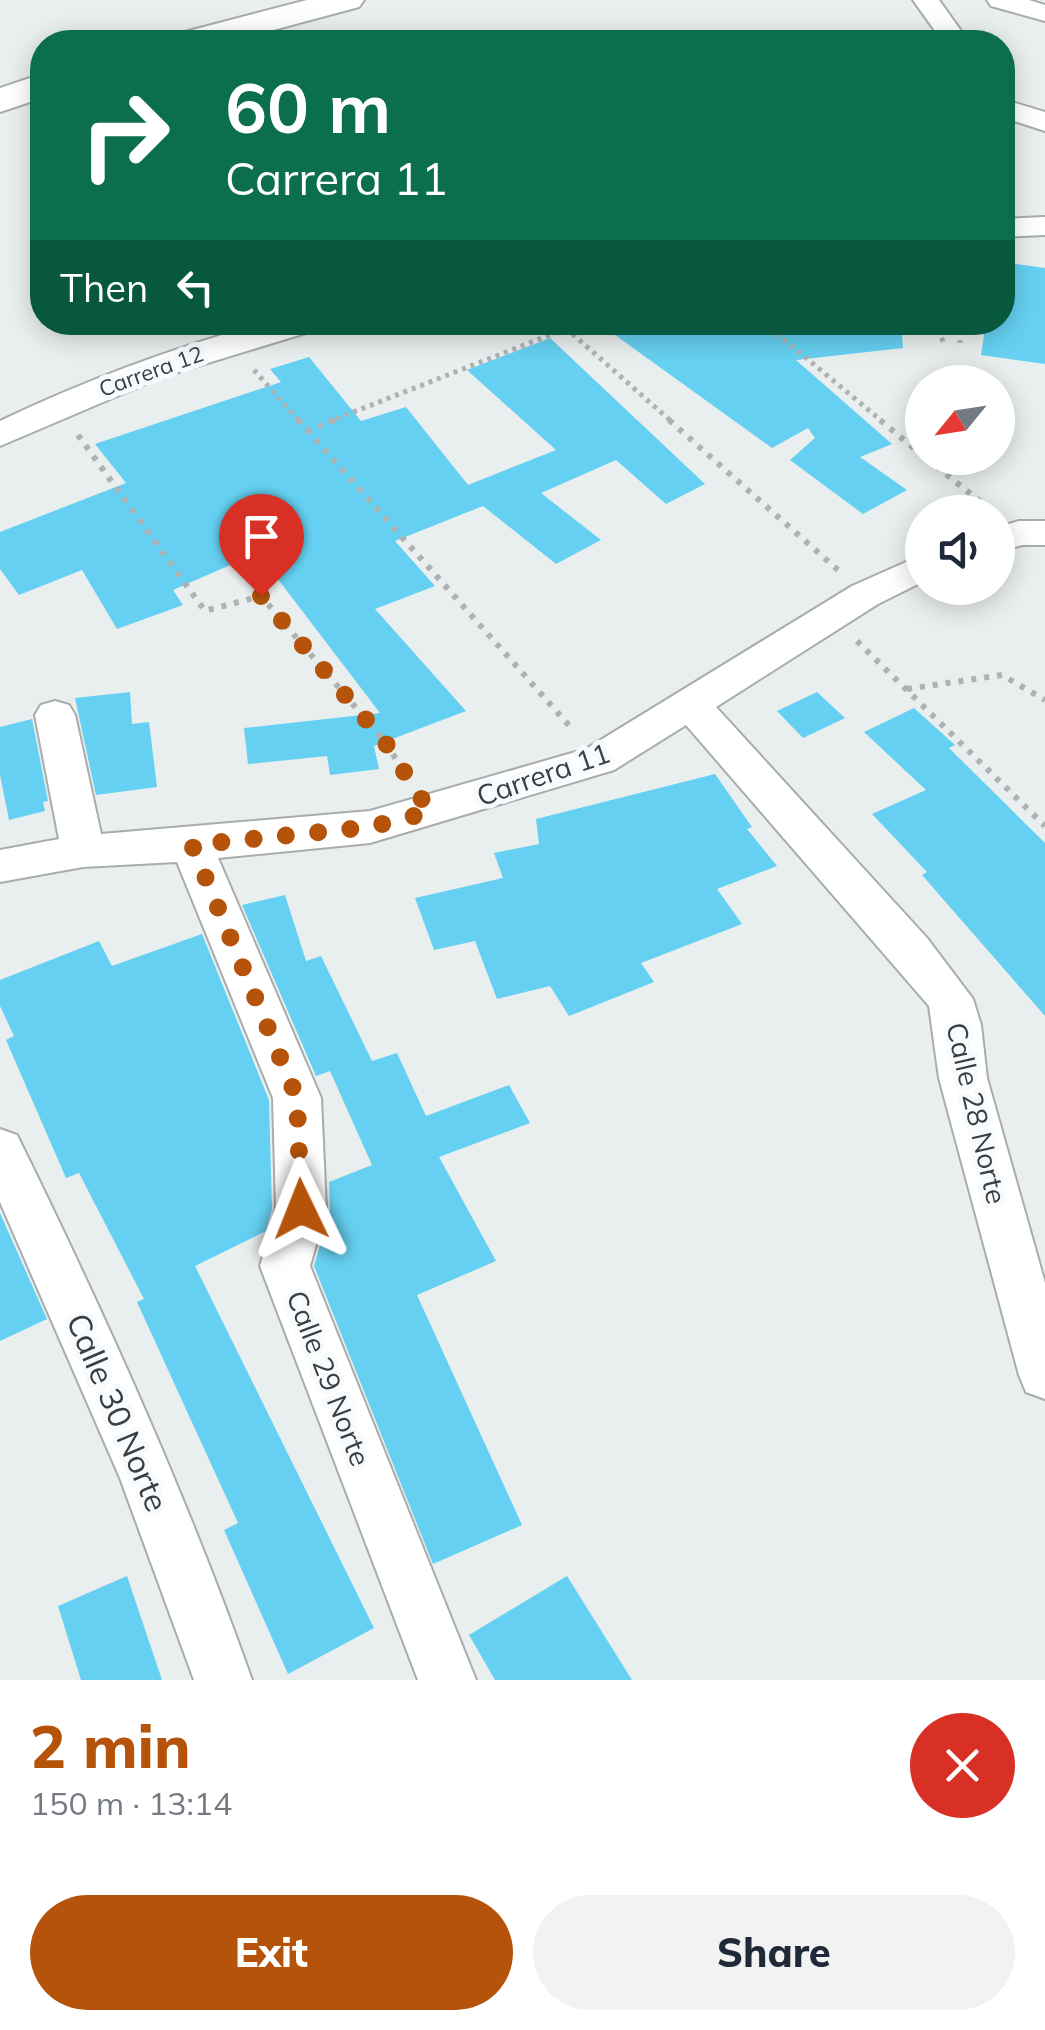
<!DOCTYPE html>
<meta charset="utf-8">
<style>
:root{--surface:#fff;--page:#f2f2f3;--text:#1f2937;--muted:#747a83;--accent:#b45309}
body{margin:0;font-family:Mulish,sans-serif;background:var(--page);color:var(--text);height:100vh;display:flex;flex-direction:column;font-size:38px;white-space:nowrap}
*{box-sizing:border-box;margin:0}
p{font-size:32px;color:var(--muted)}
.icon{flex:none;width:55px;height:55px;fill:none;stroke:currentColor;stroke-width:2;stroke-linecap:round;stroke-linejoin:round}
.map{position:relative;height:1680px;overflow:hidden}
.details{display:flex;flex-direction:column;background:var(--surface);flex:1}
.details>*{flex:none}
.top-card{position:absolute;left:30px;top:30px;width:985px;height:305px;border-radius:40px;box-shadow:0 5px 25px #0003;background:#0b6e4f;color:#fff;overflow:hidden}
.needle{width:65px;rotate:240deg}
.controls{position:absolute;left:905px;top:365px;display:grid;gap:20px}
.controls a{display:grid;place-items:center;width:110px;height:110px;border-radius:50%;background:var(--surface);box-shadow:0 5px 25px #0003;font-size:50px}
.pin{position:absolute;display:grid;place-items:center;width:85px;height:85px;color:#fff;margin:-102px -42px;border-radius:50% 50% 50% 0;rotate:-45deg;box-shadow:0 0 10px #0007}
.pin .icon{rotate:45deg}
.me{position:absolute;width:110px;margin:-55px;rotate:358deg;stroke-linejoin:round;filter:drop-shadow(0 0 8px #0008)}
.turn{display:flex;align-items:center;gap:35px;height:210px;padding:0 30px;font-size:45px}
.turn .icon{width:130px;height:130px;stroke-width:2.5}
.turn b{display:block;font-size:70px;line-height:85px}
.then{display:flex;align-items:center;height:95px;padding:0 30px;background:#0003;gap:20px;font-size:38px}
.round{display:grid;place-items:center;flex:none;width:105px;height:105px;border-radius:52px;background:var(--page)}
.overview{display:flex;align-items:center;justify-content:space-between;height:170px;padding:0 30px}
h1{font-size:60px;font-weight:800;line-height:75px;color:var(--accent)}
.primary-button{display:flex;gap:20px;margin-top:auto;padding:20px 30px}
.primary-button a{flex:1;height:115px;border-radius:60px;background:var(--accent);color:#fff;font-size:40px;font-weight:800;line-height:115px;text-align:center}
.primary-button a+a{background:var(--page);color:var(--text)}
.map>svg:first-child{display:block}
.building{fill:#65d0f1}
.lines{fill:none;stroke-linecap:round;stroke-linejoin:round}
.street-casing{stroke:#a8acad;stroke-width:4}
.secondary-casing{stroke:#a8acad;stroke-width:4}
.path-far1{stroke:#aeb2b3;stroke-width:5;stroke-dasharray:4 5;stroke-linecap:butt}
.path{stroke:#aeb2b3;stroke-width:6;stroke-dasharray:5 8;stroke-linecap:butt}
.street{fill:#fff;fill-rule:evenodd}
.secondary{fill:#fff;fill-rule:evenodd}
.route{stroke:#b45309;stroke-width:18;stroke-dasharray:0 32.4}
.labels{text-anchor:middle;dominant-baseline:central;stroke-width:10;stroke-linejoin:round;paint-order:stroke}
.far-street-label{font-size:22px;fill:#3b3d3e;stroke:#f7fbfd}
.street-label{font-size:28px;fill:#3b3d3e;stroke:#f7fbfd}
.near-street-label{font-size:32px;fill:#3b3d3e;stroke:#f7fbfd}
</style>
<div class="map">
<svg width="1045" height="1680" viewBox="0 0 1045 1680">
<rect width="100%" height="100%" fill="#e9eeef"/>
<g class="building">
<path d="M 1002,262 L 1045,268 L 1045,364 L 981,355 L 986,322 L 1002,322 Z"/>
<path d="M 597,322 L 901,322 L 903,348 L 796,360 L 892,444 L 860,457 L 907,490 L 863,514 L 790,460 L 815,438 L 808,428 L 772,448 Z"/>
<path d="M 550,338 L 705,484 L 666,504 L 616,460 L 541,493 L 601,540 L 556,564 L 483,506 L 395,541 L 435,586 L 375,609 L 466,711 L 374,746 L 379,769 L 330,775 L 327,756 L 248,764 L 244,728 L 380,713 L 258,553 L 173,590 L 183,605 L 117,629 L 82,570 L 19,595 L 0,569 L 0,532 L 126,483 L 95,444 L 281,382 L 270,369 L 309,357 L 361,421 L 406,407 L 468,485 L 556,450 L 467,370 Z"/>
<path d="M 130,692 L 132,724 L 149,722 L 157,787 L 96,795 L 75,698 Z"/>
<path d="M 817,692 L 845,718 L 803,738 L 777,711 Z"/>
<path d="M 914,708 L 955,745 L 949,748 L 1045,843 L 1045,1016 L 922,875 L 927,872 L 872,814 L 926,790 L 864,732 Z"/>
<path d="M 32,719 L 48,801 L 43,802 L 45,811 L 9,820 L 0,775 L 0,727 Z"/>
<path d="M 715,774 L 752,827 L 747,829 L 777,866 L 717,889 L 742,924 L 641,963 L 654,982 L 569,1016 L 550,986 L 497,999 L 475,941 L 434,950 L 415,898 L 503,878 L 494,853 L 539,844 L 536,819 Z"/>
<path d="M 285,895 L 306,961 L 321,956 L 372,1061 L 397,1053 L 426,1116 L 509,1085 L 530,1123 L 439,1157 L 496,1261 L 417,1295 L 522,1525 L 433,1564 L 314,1266 L 330,1210 L 329,1182 L 372,1165 L 330,1071 L 316,1076 L 242,905 Z"/>
<path d="M 202,934 L 269,1100 L 272,1209 L 266,1231 L 195,1266 L 374,1628 L 288,1674 L 224,1530 L 238,1523 L 137,1302 L 144,1299 L 79,1173 L 66,1178 L 6,1040 L 14,1036 L 0,1006 L 0,980 L 99,941 L 112,966 Z"/>
<path d="M 0,1213 L 47,1319 L 0,1341 Z"/>
<path d="M 127,1576 L 162,1680 L 81,1680 L 58,1606 Z"/>
<path d="M 567,1576 L 632,1680 L 495,1680 L 469,1635 Z"/>
</g>
<g class="lines">
<defs>
<g id="street">
<path d="M 913,0 L 939,0 L 969,42 L 943,42 Z"/>
<path d="M 987,0 L 1029,0 L 1045,5 L 1045,21 L 991,6 Z"/>
<path d="M 1002,99 L 1045,112 L 1045,131 L 1002,117 Z"/>
<path d="M 1045,217 L 1045,235 L 1002,237 L 1002,219 Z"/>
<path d="M 267,322 L 323,322 L 319,329 L 162,377 L 0,446 L 0,421 C 86,380 175,347 267,322 Z"/>
<path d="M 1019,521 L 1045,521 L 1045,545 L 1022,545 L 998,552 L 998,527 Z"/>
<path d="M 922,555 L 922,582 L 878,604 L 716,707 L 927,938 L 973,999 L 981,1025 L 987,1078 L 1045,1283 L 1045,1399 L 1026,1392 L 1019,1375 L 939,1078 L 929,1006 L 686,725 L 614,770 L 370,843 L 218,858 L 321,1098 L 326,1209 L 310,1266 L 476,1680 L 418,1680 L 260,1266 L 276,1209 L 273,1098 L 177,862 L 83,867 L 0,882 L 0,850 L 59,839 L 35,715 L 41,705 L 55,701 L 69,705 L 75,715 L 101,834 L 370,811 L 586,749 L 852,586 Z"/>
<path d="M 0,1129 L 17,1135 C 104,1312 186,1493 252,1680 L 194,1680 L 120,1478 L 0,1202 Z"/>
</g>
<g id="secondary">
<path d="M 307,0 L 364,0 L 359,7 L 229,42 L 172,42 L 177,34 Z"/>
<path d="M 42,74 L 42,98 L 0,112 L 0,88 Z"/>
</g>
</defs>
<use href="#street" class="street-casing"/>
<use href="#secondary" class="secondary-casing"/>
<g class="path-far1">
<path d="M 559,322 L 672,422"/>
<path d="M 763,322 L 883,422"/>
<path d="M 779,322 L 785,341"/>
<path d="M 933,322 L 944,343"/>
<path d="M 960,322 L 960,343"/>
<path d="M 254,370 L 300,422"/>
<path d="M 328,422 L 565,329"/>
</g>
<g class="path">
<path d="M 298,420 L 574,731"/>
<path d="M 669,420 L 839,571"/>
<path d="M 880,420 L 922,455"/>
<path d="M 306,431 L 335,420"/>
<path d="M 78,435 L 205,611 L 261,596 L 385,742 L 407,776"/>
<path d="M 926,458 L 987,507"/>
<path d="M 857,641 L 1045,826"/>
<path d="M 907,689 L 1002,675 L 1045,700"/>
</g>
<use href="#street" class="street"/>
<use href="#secondary" class="secondary"/>
</g>
<g class="lines">
<path class="route" d="M 261,596 L 385,742 L 430,812 L 370,827 L 192,845 L 297,1098 L 301,1209"/>
</g>
<g class="labels">
<g class="far-street-label">
<text transform="translate(151 371) rotate(-20)">Carrera 12</text>
</g>
<g class="street-label">
<text transform="translate(543 774) rotate(-19)">Carrera 11</text>
<text transform="translate(977 1113) rotate(77)">Calle 28 Norte</text>
<text transform="translate(329 1378) rotate(69)">Calle 29 Norte</text>
</g>
<g class="near-street-label">
<text transform="translate(118 1412) rotate(67)">Calle 30 Norte</text>
</g>
</g>
</svg>
<div class="controls">
<a><svg class="needle" viewBox="-14 -14 28 28"><path d="M0-13l5 13h-10z" fill="#e53935"/><path d="M0 13l5-13h-10z" fill="#747a83"/></svg></a>
<a><svg class="icon" aria-label="sound" viewBox="0 0 24 24"><path d="M4 9h4l5-4v14l-5-4H4zM17 9q2 3 0 6"/></svg></a>
</div>
<div class="pin" style="left:261px;top:596px;background:#d93025"><svg class="icon" aria-label="arrive" viewBox="0 0 24 24"><path d="M6 21V4h12l-3 4 3 4H6"/></svg></div>
<svg class="me" style="left:301px;top:1209px" viewBox="-20 -20 40 40"><path d="M0-17L14 15 0 8-14 15z" fill="#b45309" stroke="#fff" stroke-width="4"/></svg>
<div class="top-card">
<div class="turn"><svg class="icon" aria-label="right" viewBox="0 0 24 24"><path d="M7 20v-9h11M14 6l5 5-5 5"/></svg><div><b>60 m</b>Carrera 11</div></div>
<div class="then">Then<svg class="icon" aria-label="left" viewBox="0 0 24 24"><path d="M17 20v-9H6M10 6l-5 5 5 5"/></svg></div>
</div>
</div>
<section class="details">
<div class="overview"><div><h1>2 min</h1><p>150 m · 13:14</p></div><a class="round" style="background:#d93025;color:#fff"><svg class="icon" aria-label="close" viewBox="0 0 24 24"><path d="M6 6l12 12M18 6L6 18"/></svg></a></div>
<div class="primary-button"><a>Exit</a><a>Share</a></div>
</section>
